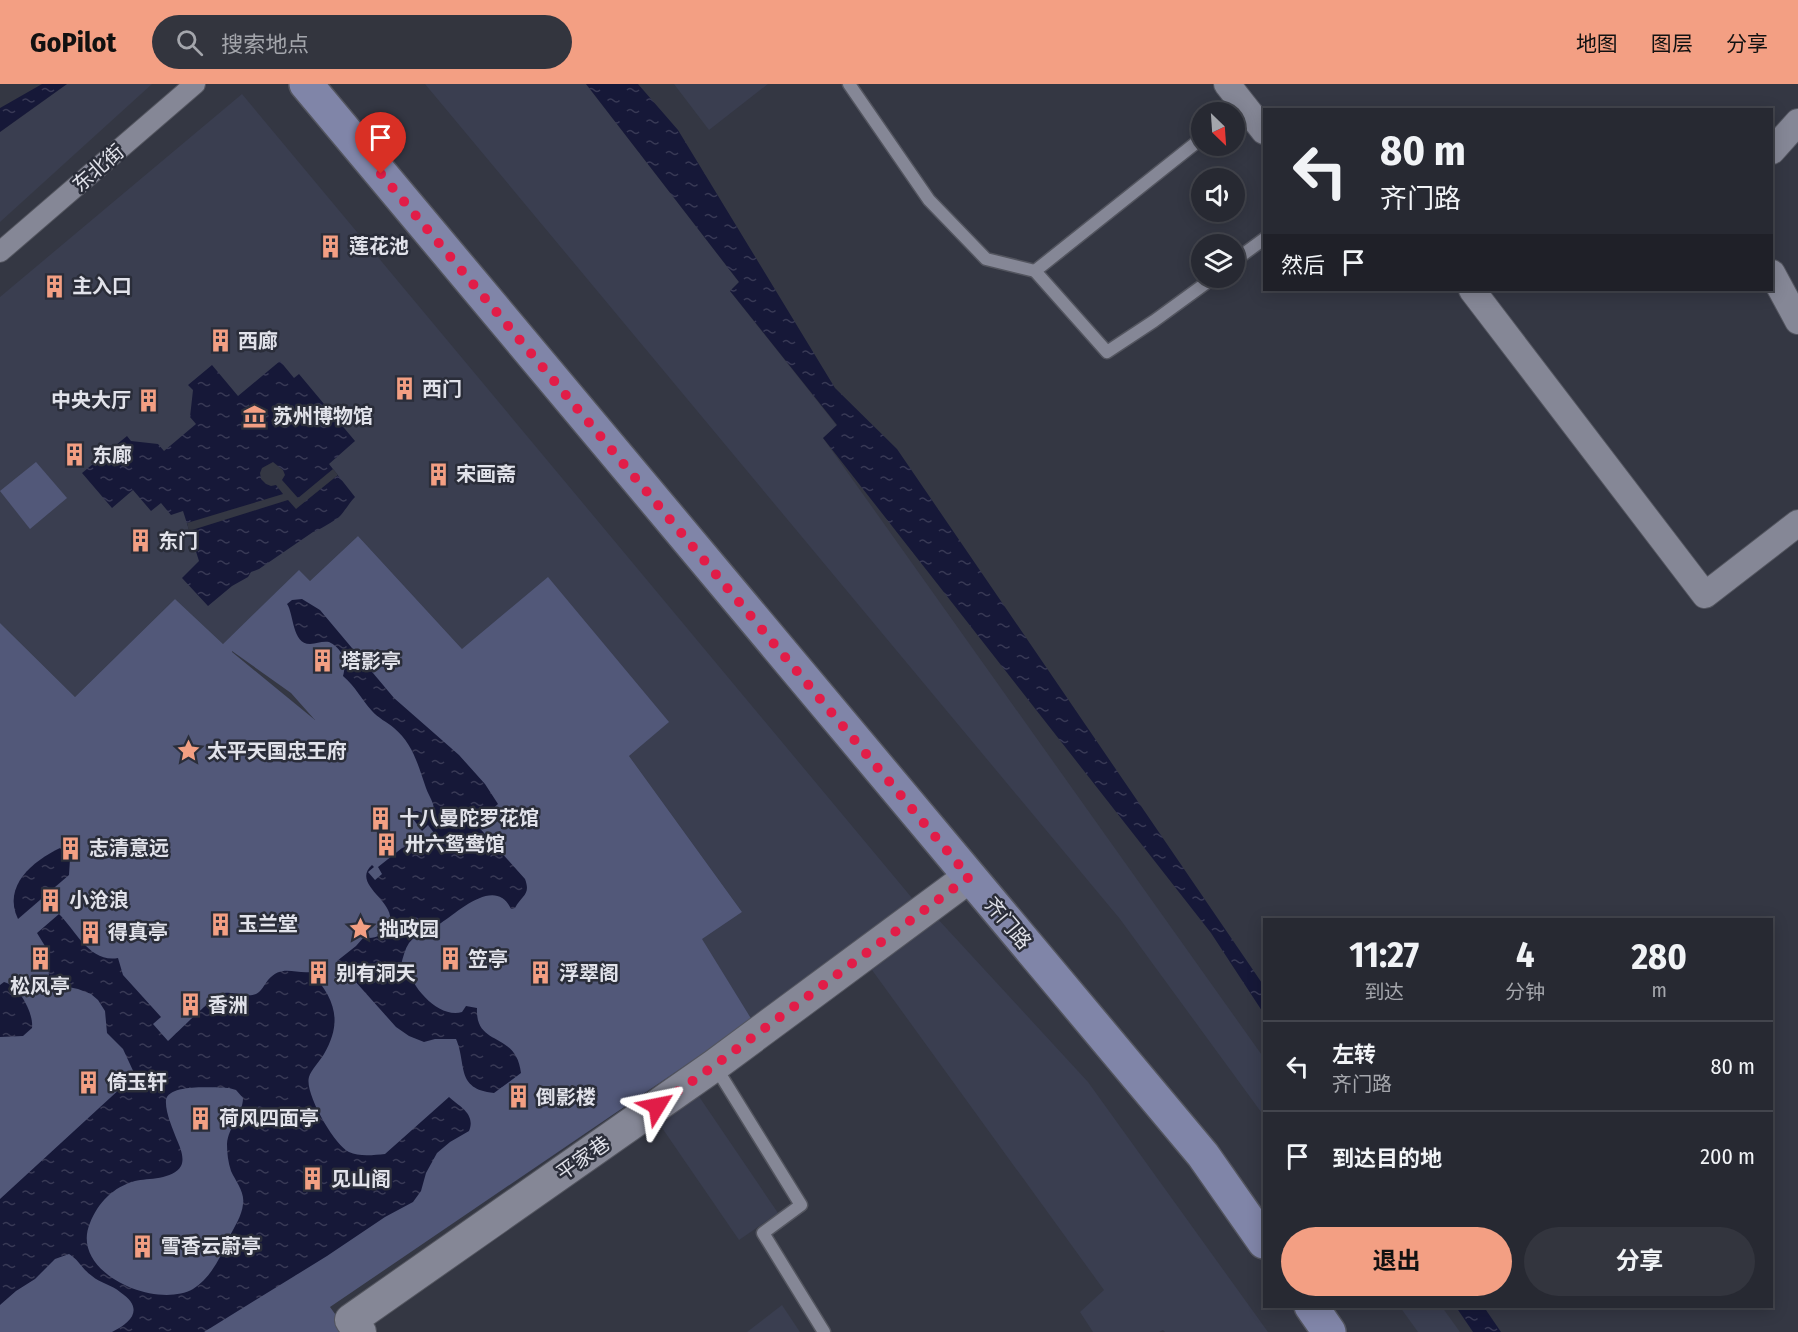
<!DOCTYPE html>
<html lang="zh">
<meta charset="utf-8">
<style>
:root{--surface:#272932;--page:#33353e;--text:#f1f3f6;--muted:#a4a6ac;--line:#43454d;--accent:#f39f83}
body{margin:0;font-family:"Fira Sans Condensed","Noto Sans SC",sans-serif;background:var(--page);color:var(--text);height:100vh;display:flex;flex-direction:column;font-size:22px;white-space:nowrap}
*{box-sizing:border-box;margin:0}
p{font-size:20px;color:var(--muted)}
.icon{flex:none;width:33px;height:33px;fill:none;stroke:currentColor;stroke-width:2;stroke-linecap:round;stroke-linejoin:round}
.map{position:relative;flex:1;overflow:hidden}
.details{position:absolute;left:1263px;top:834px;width:510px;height:390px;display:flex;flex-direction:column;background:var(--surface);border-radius:0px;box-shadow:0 3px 15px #0003,0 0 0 2px var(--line)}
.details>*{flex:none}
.guide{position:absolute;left:1263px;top:24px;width:510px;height:183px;border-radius:0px;box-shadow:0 3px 15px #0003,0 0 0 2px var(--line);background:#272932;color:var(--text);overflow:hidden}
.needle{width:39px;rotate:155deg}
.tools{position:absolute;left:1191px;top:18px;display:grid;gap:12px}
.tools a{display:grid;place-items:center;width:54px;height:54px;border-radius:50%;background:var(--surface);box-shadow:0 3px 15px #0003,0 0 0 2px var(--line);font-size:30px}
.pin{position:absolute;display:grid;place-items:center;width:51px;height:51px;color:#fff;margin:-62px -26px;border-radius:50% 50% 50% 0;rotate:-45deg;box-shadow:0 0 6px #0007}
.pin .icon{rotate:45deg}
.me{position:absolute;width:66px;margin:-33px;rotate:55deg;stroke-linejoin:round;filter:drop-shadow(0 0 4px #0008)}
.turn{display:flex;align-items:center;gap:21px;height:126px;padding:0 18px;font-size:27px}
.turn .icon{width:78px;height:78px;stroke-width:2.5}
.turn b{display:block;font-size:42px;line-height:51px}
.then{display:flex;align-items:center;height:57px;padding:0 18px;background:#0003;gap:12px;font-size:22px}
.eta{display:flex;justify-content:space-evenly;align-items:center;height:102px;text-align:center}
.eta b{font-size:36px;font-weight:700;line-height:42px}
.cta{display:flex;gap:12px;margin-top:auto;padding:12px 18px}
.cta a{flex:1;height:69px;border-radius:36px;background:var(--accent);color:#111;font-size:24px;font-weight:700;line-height:69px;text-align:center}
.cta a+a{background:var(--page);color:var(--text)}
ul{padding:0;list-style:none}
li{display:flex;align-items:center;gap:18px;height:90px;padding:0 18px;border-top:2px solid var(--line)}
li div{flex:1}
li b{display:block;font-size:22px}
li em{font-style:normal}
header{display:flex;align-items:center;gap:36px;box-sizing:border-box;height:84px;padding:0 30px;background:var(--accent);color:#111}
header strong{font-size:28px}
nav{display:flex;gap:33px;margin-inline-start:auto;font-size:21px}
.search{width:420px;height:54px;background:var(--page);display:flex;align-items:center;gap:15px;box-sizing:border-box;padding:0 21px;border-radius:33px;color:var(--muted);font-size:22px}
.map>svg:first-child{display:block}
.built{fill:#3a3e50}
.garden{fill:#525879;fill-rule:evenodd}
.water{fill:url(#water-ripples);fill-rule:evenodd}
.pier{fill:#343743}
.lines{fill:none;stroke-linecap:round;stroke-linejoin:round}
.service-casing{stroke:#53555f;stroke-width:15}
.pedestrian-casing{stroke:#53555f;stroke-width:22}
.minor-casing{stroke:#53555f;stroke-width:28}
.tertiary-casing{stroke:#53555f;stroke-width:34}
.secondary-casing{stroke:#53555f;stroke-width:36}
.service{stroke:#858796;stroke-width:12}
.pedestrian{stroke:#858796;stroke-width:20}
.minor{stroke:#858796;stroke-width:26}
.tertiary{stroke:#858796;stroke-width:32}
.secondary{stroke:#8085a8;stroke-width:33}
.route{stroke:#e11d48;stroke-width:10;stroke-dasharray:0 18}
.labels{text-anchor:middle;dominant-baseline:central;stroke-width:5;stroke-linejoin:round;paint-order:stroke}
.street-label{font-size:20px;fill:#e1e2ea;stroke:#2a2d39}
.poi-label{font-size:20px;font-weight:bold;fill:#e1e2ea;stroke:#2a2d39;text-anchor:start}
</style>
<header>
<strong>GoPilot</strong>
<div class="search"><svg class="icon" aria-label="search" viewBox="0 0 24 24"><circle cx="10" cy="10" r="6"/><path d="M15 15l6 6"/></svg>搜索地点</div>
<nav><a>地图</a><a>图层</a><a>分享</a></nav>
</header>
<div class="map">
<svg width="1798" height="1248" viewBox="0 0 1798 1248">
<defs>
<pattern id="water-ripples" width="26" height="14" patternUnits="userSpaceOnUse" patternTransform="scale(1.5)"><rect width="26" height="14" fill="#161838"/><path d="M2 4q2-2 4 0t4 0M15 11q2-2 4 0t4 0" fill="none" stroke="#383955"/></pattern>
</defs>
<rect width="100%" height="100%" fill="#343743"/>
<g class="built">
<path d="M 67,0 L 152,0 L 0,138 L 0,48 Z"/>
<path d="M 425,0 L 586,0 L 739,198 L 730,207 L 837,342 L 823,354 L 1264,974 L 1264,1032 L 1120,835 Z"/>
<path d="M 674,0 L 768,0 L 709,46 Z"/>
<path d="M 242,10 L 912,814 L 752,936 L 701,855 L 742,828 L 629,672 L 668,638 L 462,565 L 358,452 L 310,497 L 299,487 L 223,560 L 175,515 L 75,613 L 0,539 L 0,213 Z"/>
<path d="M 936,833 L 1088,998 L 1268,1248 L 1165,1248 L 1163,1246 L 1159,1248 L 1093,1248 L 1080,1228 L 1104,1206 L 872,886 Z"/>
<path d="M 698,1011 L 778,1129 L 739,1156 L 658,1038 Z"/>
<path d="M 782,1221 L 800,1248 L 747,1248 Z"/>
<path d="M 1400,1223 L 1442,1223 L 1460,1248 L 1418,1248 Z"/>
</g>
<g class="garden">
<path d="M 36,378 L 67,414 L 30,445 L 0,407 Z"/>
<path d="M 358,452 L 462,565 L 548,493 L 669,638 L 629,672 L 742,828 L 702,855 L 752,936 L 330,1223 L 348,1248 L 0,1248 L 0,539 L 75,613 L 175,515 L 223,560 L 299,486 L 310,497 ZM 232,567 L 291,609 L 315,636 L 232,568 Z"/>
</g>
<g class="water">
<path d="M 42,0 L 67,0 L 0,48 L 0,24 Z"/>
<path d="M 586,0 L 638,0 L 678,46 L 835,304 L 897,365 L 1264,902 L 1264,930 L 1211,849 L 823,354 L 837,341 L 730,207 L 739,198 Z"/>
<path d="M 280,277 L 294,294 L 299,290 L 355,357 L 329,380 L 355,413 C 349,419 345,427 339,433 C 334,437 319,446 313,448 L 259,485 L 251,488 L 248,493 L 232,502 L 208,522 L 182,494 L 199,477 L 183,427 L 171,431 L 161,419 L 151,427 L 133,406 L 112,424 L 82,389 L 127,352 L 131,357 L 158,360 L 164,367 L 196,340 L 190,333 L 193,306 L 188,301 L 212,281 L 238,312 Z"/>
<path d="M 302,515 L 320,526 L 394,614 L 459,671 L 485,700 L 498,720 L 476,740 L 525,795 C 531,811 522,811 515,824 L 511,825 C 496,792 459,827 441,839 C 431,845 417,849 409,859 C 405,865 403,873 401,881 L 408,883 C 411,904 440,935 462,928 L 466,922 L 477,924 C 475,964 516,946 521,989 L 494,1009 C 455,1005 467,980 456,955 L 435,955 L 424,958 L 409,952 L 396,943 L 337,877 L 356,862 L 363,854 C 371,854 379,854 385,847 C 408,821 348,803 372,781 L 374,783 L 368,788 L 375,796 L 382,790 L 378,783 L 421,749 L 427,755 L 434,749 L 428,741 L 422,747 L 408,728 L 417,727 L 431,732 L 434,729 C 435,719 429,713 426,704 C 418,681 413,660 394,644 C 387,638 378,634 372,627 C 361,615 356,603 343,592 C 347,577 343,565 329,558 C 321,557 317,560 310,560 C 292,560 294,530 287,520 L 292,516 Z"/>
<path d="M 60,764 L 70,775 L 69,791 L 18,835 C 2,802 33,777 60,764 Z"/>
<path d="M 59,830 C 76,847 90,879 118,874 L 123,891 L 161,933 L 153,940 L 168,957 C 179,947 213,912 224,909 C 235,907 246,914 256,910 C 262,907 264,901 268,896 C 282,880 294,890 311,888 C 335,915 343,937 324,970 C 320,977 311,986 309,993 C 304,1009 335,1062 349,1068 C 359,1073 374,1071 385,1070 L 449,1013 C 460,1023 476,1030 469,1047 L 450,1058 L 437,1069 L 426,1089 L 421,1107 L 413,1118 L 385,1133 L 327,1172 L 204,1248 L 112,1248 C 133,1238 144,1224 120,1208 C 112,1201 100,1199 92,1192 C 83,1186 78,1175 69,1170 L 55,1175 L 35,1195 L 16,1207 L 0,1221 L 0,1115 L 135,991 L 123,965 L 107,949 L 105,927 L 98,916 L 91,910 L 78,905 L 49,899 L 48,867 L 37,849 ZM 229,1004 L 236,1006 L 243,1014 C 243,1030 228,1043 227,1060 C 227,1069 228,1078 231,1087 C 236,1098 245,1108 243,1120 C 242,1132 234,1143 229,1154 C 221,1172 211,1194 193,1205 C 155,1226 69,1188 90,1139 C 98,1119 113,1103 135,1097 C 148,1094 173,1096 181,1082 C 185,1074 180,1063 177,1056 C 173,1045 165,1028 166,1016 C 169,999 217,1004 229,1004 Z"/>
<path d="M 4,898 C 19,901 34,930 32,944 L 23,952 L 0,953 L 0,901 Z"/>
<path d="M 1456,1223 L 1484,1223 L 1501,1248 L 1473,1248 Z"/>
</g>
<path class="pier" d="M 273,378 L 283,386 L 285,391 L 282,396 L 298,414 L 333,385 L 338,391 L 296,425 L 288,416 L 189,447 L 187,439 L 283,410 L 276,401 L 271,402 L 266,400 L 261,395 L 260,389 L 262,384 Z"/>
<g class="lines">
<defs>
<g id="service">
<path d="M 849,0 L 929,116 L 986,175 L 1035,187"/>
<path d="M 1202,54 L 1035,187 L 1107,268 L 1154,237 L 1213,194"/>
<path d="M 1234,177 L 1264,155"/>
<path d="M 715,982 L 801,1121 L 763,1149 L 824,1248"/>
</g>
<path id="pedestrian" d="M 0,168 L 195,0"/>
<g id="minor">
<path d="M 1227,0 L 1264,47"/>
<path d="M 1772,67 L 1798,38"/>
<path d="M 1772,189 L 1798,237"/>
<path d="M 1472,206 L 1705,511 L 1798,439"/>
</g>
<path id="tertiary" d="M 360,1248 L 351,1236 L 715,981 L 969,793"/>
<g id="secondary">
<path d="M 306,0 L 1203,1071 L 1264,1158"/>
<path d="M 1311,1222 L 1329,1248"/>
</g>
</defs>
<use href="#service" class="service-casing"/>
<use href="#pedestrian" class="pedestrian-casing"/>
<use href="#minor" class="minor-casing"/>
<use href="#tertiary" class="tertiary-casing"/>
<use href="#secondary" class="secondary-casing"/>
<use href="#service" class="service"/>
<use href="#pedestrian" class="pedestrian"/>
<use href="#minor" class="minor"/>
<use href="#tertiary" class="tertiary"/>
<use href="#secondary" class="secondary"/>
</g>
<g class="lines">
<path class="route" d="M 381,90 L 969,793 L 715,981 L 657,1022"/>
</g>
<defs>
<symbol id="building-bare" viewBox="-9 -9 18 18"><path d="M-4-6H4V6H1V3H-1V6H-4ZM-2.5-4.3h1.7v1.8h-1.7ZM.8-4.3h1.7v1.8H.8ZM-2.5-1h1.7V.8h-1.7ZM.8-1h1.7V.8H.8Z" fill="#f39f83" stroke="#2a2d39" stroke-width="2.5" paint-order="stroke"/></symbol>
<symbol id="museum-bare" viewBox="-9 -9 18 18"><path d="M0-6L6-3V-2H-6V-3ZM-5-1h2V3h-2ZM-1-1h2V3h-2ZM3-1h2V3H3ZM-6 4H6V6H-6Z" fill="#f39f83" stroke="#2a2d39" stroke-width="2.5" paint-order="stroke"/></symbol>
<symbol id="sight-bare" viewBox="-9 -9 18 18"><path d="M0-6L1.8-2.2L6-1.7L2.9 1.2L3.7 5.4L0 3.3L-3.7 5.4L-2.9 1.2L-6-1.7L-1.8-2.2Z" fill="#f39f83" stroke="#2a2d39" stroke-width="2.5" paint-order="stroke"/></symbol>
</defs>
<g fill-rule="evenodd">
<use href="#building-bare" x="314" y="146" width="33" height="33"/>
<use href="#building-bare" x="38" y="186" width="33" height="33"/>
<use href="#building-bare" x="204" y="240" width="33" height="33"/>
<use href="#building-bare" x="388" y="288" width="33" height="33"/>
<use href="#building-bare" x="132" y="300" width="33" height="33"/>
<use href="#museum-bare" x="238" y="316" width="33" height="33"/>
<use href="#building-bare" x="58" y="354" width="33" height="33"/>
<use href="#building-bare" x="422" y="374" width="33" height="33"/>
<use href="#building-bare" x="124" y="440" width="33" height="33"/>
<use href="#building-bare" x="306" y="560" width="33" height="33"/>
<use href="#sight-bare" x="172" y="650" width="33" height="33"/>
<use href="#building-bare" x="364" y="718" width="33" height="33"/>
<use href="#building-bare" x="370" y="744" width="33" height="33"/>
<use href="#building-bare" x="54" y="748" width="33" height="33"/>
<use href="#building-bare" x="34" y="800" width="33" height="33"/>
<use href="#building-bare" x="204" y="824" width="33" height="33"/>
<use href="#sight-bare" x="344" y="828" width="33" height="33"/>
<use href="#building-bare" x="74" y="832" width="33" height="33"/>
<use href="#building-bare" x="24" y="858" width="33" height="33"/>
<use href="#building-bare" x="434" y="858" width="33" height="33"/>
<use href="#building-bare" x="302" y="872" width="33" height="33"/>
<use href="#building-bare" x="524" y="872" width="33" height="33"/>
<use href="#building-bare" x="174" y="904" width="33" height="33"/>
<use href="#building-bare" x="72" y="982" width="33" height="33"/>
<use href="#building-bare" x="502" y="996" width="33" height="33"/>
<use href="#building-bare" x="184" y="1018" width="33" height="33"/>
<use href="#building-bare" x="296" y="1078" width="33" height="33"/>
<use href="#building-bare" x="126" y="1146" width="33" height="33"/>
</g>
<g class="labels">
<g class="street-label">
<text transform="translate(98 84) rotate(-41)">东北街</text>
<text transform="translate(1008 839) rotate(50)">齐门路</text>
<text transform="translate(583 1074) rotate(-35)">平家巷</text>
</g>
<g class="poi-label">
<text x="349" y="162">莲花池</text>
<text x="72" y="202">主入口</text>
<text x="238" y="257">西廊</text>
<text x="422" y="305">西门</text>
<text x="131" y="316" text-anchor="end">中央大厅</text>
<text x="273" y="332">苏州博物馆</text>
<text x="92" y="371">东廊</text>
<text x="456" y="390">宋画斋</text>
<text x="158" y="457">东门</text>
<text x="341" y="577">塔影亭</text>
<text x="207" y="667">太平天国忠王府</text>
<text x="399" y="734">十八曼陀罗花馆</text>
<text x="405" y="760">卅六鸳鸯馆</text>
<text x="89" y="764">志清意远</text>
<text x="69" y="816">小沧浪</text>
<text x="238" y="840">玉兰堂</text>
<text x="379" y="845">拙政园</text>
<text x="108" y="848">得真亭</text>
<text x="468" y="875">笠亭</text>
<text x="336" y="889">别有洞天</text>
<text x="559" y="889">浮翠阁</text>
<text x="40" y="902" text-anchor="middle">松风亭</text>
<text x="208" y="921">香洲</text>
<text x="107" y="998">倚玉轩</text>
<text x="536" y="1013">倒影楼</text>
<text x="219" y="1034">荷风四面亭</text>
<text x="331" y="1095">见山阁</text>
<text x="161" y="1162">雪香云蔚亭</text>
</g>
</g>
</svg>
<div class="tools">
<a><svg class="needle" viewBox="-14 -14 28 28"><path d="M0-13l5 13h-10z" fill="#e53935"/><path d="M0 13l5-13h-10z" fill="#a4a6ac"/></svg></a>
<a><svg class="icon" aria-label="sound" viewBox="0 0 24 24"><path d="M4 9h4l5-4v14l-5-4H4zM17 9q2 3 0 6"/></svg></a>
<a><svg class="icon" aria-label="layers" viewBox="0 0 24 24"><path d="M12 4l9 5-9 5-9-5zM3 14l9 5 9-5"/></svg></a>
</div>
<div class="pin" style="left:381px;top:90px;background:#d93025"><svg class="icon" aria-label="arrive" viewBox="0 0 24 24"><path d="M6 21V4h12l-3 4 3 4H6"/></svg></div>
<svg class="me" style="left:657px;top:1022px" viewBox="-20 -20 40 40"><path d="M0-17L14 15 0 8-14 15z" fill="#e11d48" stroke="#fff" stroke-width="4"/></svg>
<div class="guide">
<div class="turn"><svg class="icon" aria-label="left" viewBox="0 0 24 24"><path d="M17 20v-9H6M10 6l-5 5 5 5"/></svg><div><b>80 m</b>齐门路</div></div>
<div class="then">然后<svg class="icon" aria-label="arrive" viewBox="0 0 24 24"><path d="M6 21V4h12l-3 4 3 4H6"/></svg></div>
</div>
<section class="details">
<div class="eta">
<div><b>11:27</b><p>到达</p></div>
<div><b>4</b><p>分钟</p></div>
<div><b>280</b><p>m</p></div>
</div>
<ul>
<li><svg class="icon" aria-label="left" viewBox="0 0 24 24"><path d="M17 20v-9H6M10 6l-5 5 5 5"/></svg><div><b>左转</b><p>齐门路</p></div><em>80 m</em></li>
<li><svg class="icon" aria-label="arrive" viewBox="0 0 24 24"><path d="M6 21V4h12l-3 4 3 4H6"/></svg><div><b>到达目的地</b></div><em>200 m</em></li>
</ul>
<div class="cta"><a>退出</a><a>分享</a></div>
</section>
</div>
